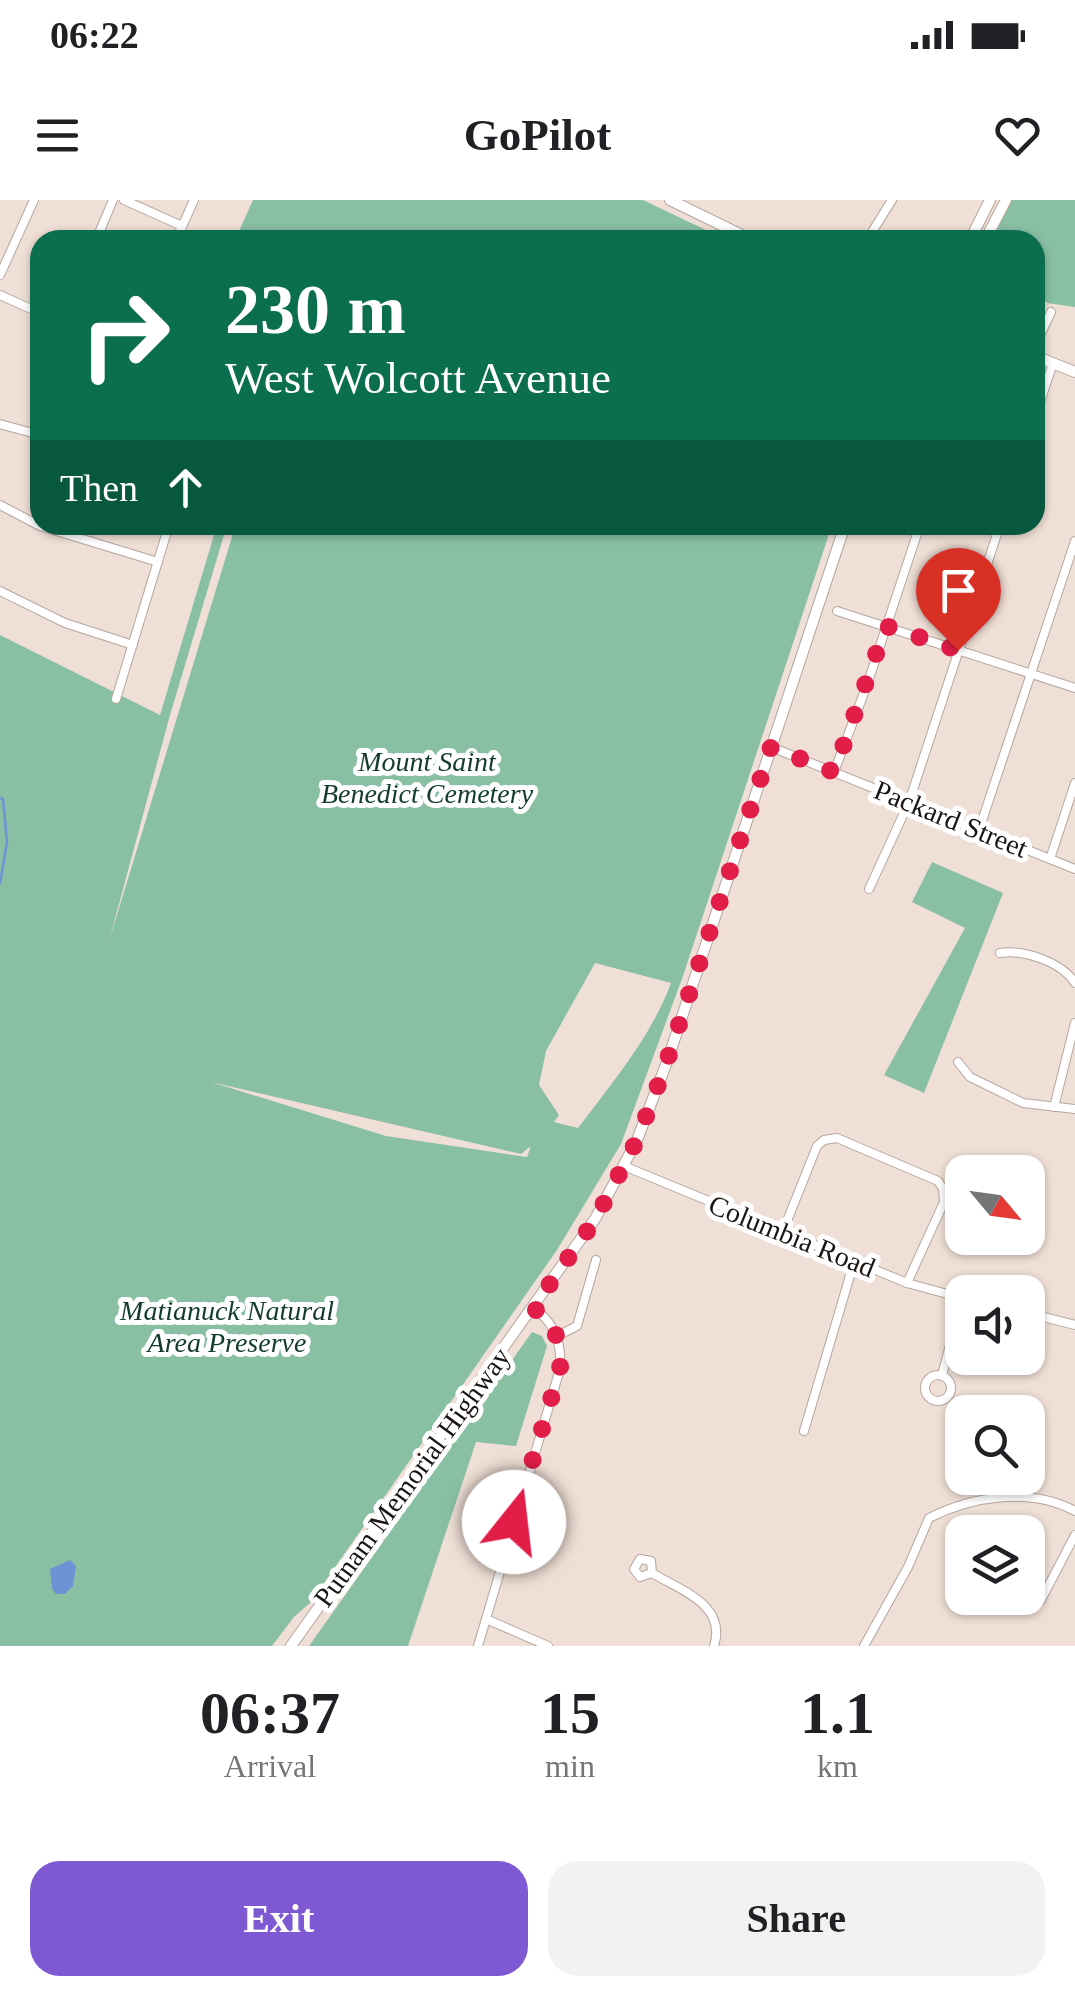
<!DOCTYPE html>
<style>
:root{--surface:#fff;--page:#f2f2f2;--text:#202124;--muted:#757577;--accent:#7f59d3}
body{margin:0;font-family:Georgia,serif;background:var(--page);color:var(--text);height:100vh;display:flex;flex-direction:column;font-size:38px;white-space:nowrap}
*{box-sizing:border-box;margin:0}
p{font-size:32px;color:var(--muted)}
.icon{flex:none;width:55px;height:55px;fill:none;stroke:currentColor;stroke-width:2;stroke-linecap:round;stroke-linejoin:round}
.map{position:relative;height:1446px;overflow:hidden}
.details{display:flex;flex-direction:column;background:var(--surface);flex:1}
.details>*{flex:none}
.guide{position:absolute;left:30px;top:30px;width:1015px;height:305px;border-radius:30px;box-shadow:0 2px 8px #0004;background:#0b6e4f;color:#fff;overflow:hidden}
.needle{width:65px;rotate:119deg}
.tools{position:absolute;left:945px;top:955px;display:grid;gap:20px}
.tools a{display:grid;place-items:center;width:100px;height:100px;border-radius:20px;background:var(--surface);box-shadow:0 2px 8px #0004;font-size:50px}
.pin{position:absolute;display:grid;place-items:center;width:85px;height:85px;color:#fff;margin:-102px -42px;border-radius:50% 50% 50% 0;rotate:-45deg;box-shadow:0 0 10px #0007}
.pin .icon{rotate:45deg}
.me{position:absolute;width:110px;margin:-55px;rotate:16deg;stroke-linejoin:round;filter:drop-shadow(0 0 8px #0008)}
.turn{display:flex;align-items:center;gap:35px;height:210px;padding:0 30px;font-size:45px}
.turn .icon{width:130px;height:130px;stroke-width:2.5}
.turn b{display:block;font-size:70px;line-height:85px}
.then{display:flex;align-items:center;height:95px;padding:0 30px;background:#0003;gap:20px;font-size:38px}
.eta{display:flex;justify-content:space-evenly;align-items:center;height:170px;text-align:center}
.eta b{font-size:60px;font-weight:600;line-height:70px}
.action{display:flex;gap:20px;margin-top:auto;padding:20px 30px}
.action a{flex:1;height:115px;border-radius:30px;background:var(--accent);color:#fff;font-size:40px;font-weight:600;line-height:115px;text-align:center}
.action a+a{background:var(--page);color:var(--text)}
.status{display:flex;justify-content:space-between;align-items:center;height:70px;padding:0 50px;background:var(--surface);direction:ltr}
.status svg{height:28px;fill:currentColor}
header{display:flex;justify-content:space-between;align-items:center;height:130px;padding:0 30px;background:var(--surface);font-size:45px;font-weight:600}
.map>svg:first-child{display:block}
.green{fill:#89c0a4;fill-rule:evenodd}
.water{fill:#6f91d6}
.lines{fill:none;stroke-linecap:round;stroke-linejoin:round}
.stream{stroke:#6f91d6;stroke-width:2.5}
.minor-casing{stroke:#b6a59d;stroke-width:10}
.major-casing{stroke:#b6a59d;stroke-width:12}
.minor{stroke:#fff;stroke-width:8}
.major{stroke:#fff;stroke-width:10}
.route{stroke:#e11d48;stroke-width:18;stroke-dasharray:0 32.4}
.labels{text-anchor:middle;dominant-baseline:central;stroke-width:10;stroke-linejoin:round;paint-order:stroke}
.park-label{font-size:28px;font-style:italic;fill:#133c2a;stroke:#fff}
.street-label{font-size:28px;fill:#1a1511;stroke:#fff}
</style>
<div class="status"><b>06:22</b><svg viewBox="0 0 49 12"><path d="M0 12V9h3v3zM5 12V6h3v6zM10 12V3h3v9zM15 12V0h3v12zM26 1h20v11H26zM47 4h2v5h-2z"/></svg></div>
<header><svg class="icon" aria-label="menu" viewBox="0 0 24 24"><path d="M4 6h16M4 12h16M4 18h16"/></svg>GoPilot<svg class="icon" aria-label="heart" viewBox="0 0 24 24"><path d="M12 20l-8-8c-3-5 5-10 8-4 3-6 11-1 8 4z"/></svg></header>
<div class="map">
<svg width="1075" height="1446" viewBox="0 0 1075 1446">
<rect width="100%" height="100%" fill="#f0dfd6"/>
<g class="green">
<path d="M 253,0 L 643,0 L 727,40 L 235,40 Z"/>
<path d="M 1011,0 L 1075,0 L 1075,107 L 1047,103 L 1035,89 L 1035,40 L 990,40 Z"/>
<path d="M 217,325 L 227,325 L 170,515 L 109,741 L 235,327 L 231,325 L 832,325 L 683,776 L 621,944 L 557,1050 L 310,1403 L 294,1417 L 272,1446 L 0,1446 L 0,435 L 160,515 ZM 595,763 L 671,783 C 651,837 612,883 578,928 L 554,922 L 559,915 L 539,885 L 546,851 ZM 211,882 L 521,954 L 531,946 L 527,957 L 386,936 Z"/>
<path d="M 932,662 L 1003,693 L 924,893 L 884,875 L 965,728 L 912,702 Z"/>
<path d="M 532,1132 L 542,1136 L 547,1146 L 516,1246 L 476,1242 L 408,1446 L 309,1446 Z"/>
</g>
<path class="water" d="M 70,1360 L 76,1366 L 73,1386 L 65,1394 L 56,1394 L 52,1389 L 50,1369 Z"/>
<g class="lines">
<path class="stream" d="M 0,598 L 3,599 L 7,642 L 0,683"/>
<defs>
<g id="minor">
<path d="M 124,0 L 182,26"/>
<path d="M 96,40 L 113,0"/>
<path d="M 176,40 L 194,0"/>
<path d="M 867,40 L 892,0"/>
<path d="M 0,75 L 34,0"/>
<path d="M 0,95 L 40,113"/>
<path d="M 1035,146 L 1051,112"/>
<path d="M 1035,217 L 1053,163"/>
<path d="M 0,224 L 40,235"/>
<path d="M 0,305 L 40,326 L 158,362"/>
<path d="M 0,391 L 65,423 L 133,445"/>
<path d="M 837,411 L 1075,488"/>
<path d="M 116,499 L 169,325"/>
<path d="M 771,547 L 1075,669"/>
<path d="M 834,572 L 867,485 L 920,325"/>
<path d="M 979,630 L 1075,341"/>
<path d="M 1050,659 L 1075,583"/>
<path d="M 869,689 L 909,602 L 1000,325"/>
<path d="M 1000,753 C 1023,749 1062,762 1075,783"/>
<path d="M 958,862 L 970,877 L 1023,903 L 1075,909"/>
<path d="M 1054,907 L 1075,823"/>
<path d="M 624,966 L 907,1083 L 962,1098"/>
<path d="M 783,1031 L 817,946 L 824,940 L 837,938 L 938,981 L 943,989 L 944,1002 L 907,1083"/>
<path d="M 1028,1113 L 1075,1125"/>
<path d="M 557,1136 L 577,1126 L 596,1060"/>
<circle cx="938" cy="1188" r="13"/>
<path d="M 942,1175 L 962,1100"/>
<path d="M 804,1231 L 854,1062"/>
<path d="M 652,1373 L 640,1377 L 634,1369 L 640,1359 L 651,1361 L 652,1373 C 682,1391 727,1405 714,1446"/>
<path d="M 1027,1410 L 1041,1400 L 1075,1335"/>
<path d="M 486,1419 L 548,1446"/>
<path d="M 478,1446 L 560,1169 C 562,1143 555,1122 533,1108"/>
<path d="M 864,1446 L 908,1367 L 929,1318 C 973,1296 1030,1287 1075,1311"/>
</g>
<g id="major">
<path d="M 670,0 L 752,40"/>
<path d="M 970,40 L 990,0"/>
<path d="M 985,40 L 1006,0"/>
<path d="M 1035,156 L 1075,172"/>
<path d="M 291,1446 L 595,1019 L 637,940 L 667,862 L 845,325"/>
</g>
</defs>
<use href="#minor" class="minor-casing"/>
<use href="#major" class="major-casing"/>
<use href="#minor" class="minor"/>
<use href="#major" class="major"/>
</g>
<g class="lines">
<path class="route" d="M 514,1322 L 560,1169 C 562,1143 555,1122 533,1108 L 595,1020 L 637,940 L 665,867 L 771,547 L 834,572 L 886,426 L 958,450"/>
</g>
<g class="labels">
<g class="park-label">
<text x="427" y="561">Mount Saint<tspan x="427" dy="32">Benedict Cemetery</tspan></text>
<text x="227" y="1110">Matianuck Natural<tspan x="227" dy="32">Area Preserve</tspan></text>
</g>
<g class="street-label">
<text transform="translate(951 619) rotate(22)">Packard Street</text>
<text transform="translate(792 1036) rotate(22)">Columbia Road</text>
<text transform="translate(412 1277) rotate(-54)">Putnam Memorial Highway</text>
</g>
</g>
</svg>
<div class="tools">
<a><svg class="needle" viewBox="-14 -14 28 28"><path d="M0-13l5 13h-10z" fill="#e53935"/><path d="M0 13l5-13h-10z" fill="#757577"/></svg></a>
<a><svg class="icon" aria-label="sound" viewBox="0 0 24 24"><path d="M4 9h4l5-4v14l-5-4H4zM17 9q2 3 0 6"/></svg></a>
<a><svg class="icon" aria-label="search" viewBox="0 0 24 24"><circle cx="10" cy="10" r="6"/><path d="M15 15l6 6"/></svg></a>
<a><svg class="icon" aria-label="layers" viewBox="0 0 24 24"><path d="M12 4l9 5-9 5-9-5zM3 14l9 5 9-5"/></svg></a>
</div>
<div class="pin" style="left:958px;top:450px;background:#d93025"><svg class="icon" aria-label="arrive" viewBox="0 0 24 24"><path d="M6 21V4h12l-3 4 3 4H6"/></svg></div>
<svg class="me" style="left:514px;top:1322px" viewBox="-20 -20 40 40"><circle r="19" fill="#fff"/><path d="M0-13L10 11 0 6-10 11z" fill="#e11d48"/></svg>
<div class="guide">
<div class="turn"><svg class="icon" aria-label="right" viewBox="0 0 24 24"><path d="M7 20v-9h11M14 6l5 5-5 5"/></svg><div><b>230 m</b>West Wolcott Avenue</div></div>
<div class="then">Then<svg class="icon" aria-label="ahead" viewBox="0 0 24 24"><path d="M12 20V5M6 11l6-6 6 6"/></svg></div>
</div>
</div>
<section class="details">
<div class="eta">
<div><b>06:37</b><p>Arrival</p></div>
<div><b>15</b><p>min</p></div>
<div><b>1.1</b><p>km</p></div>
</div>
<div class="action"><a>Exit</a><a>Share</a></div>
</section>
